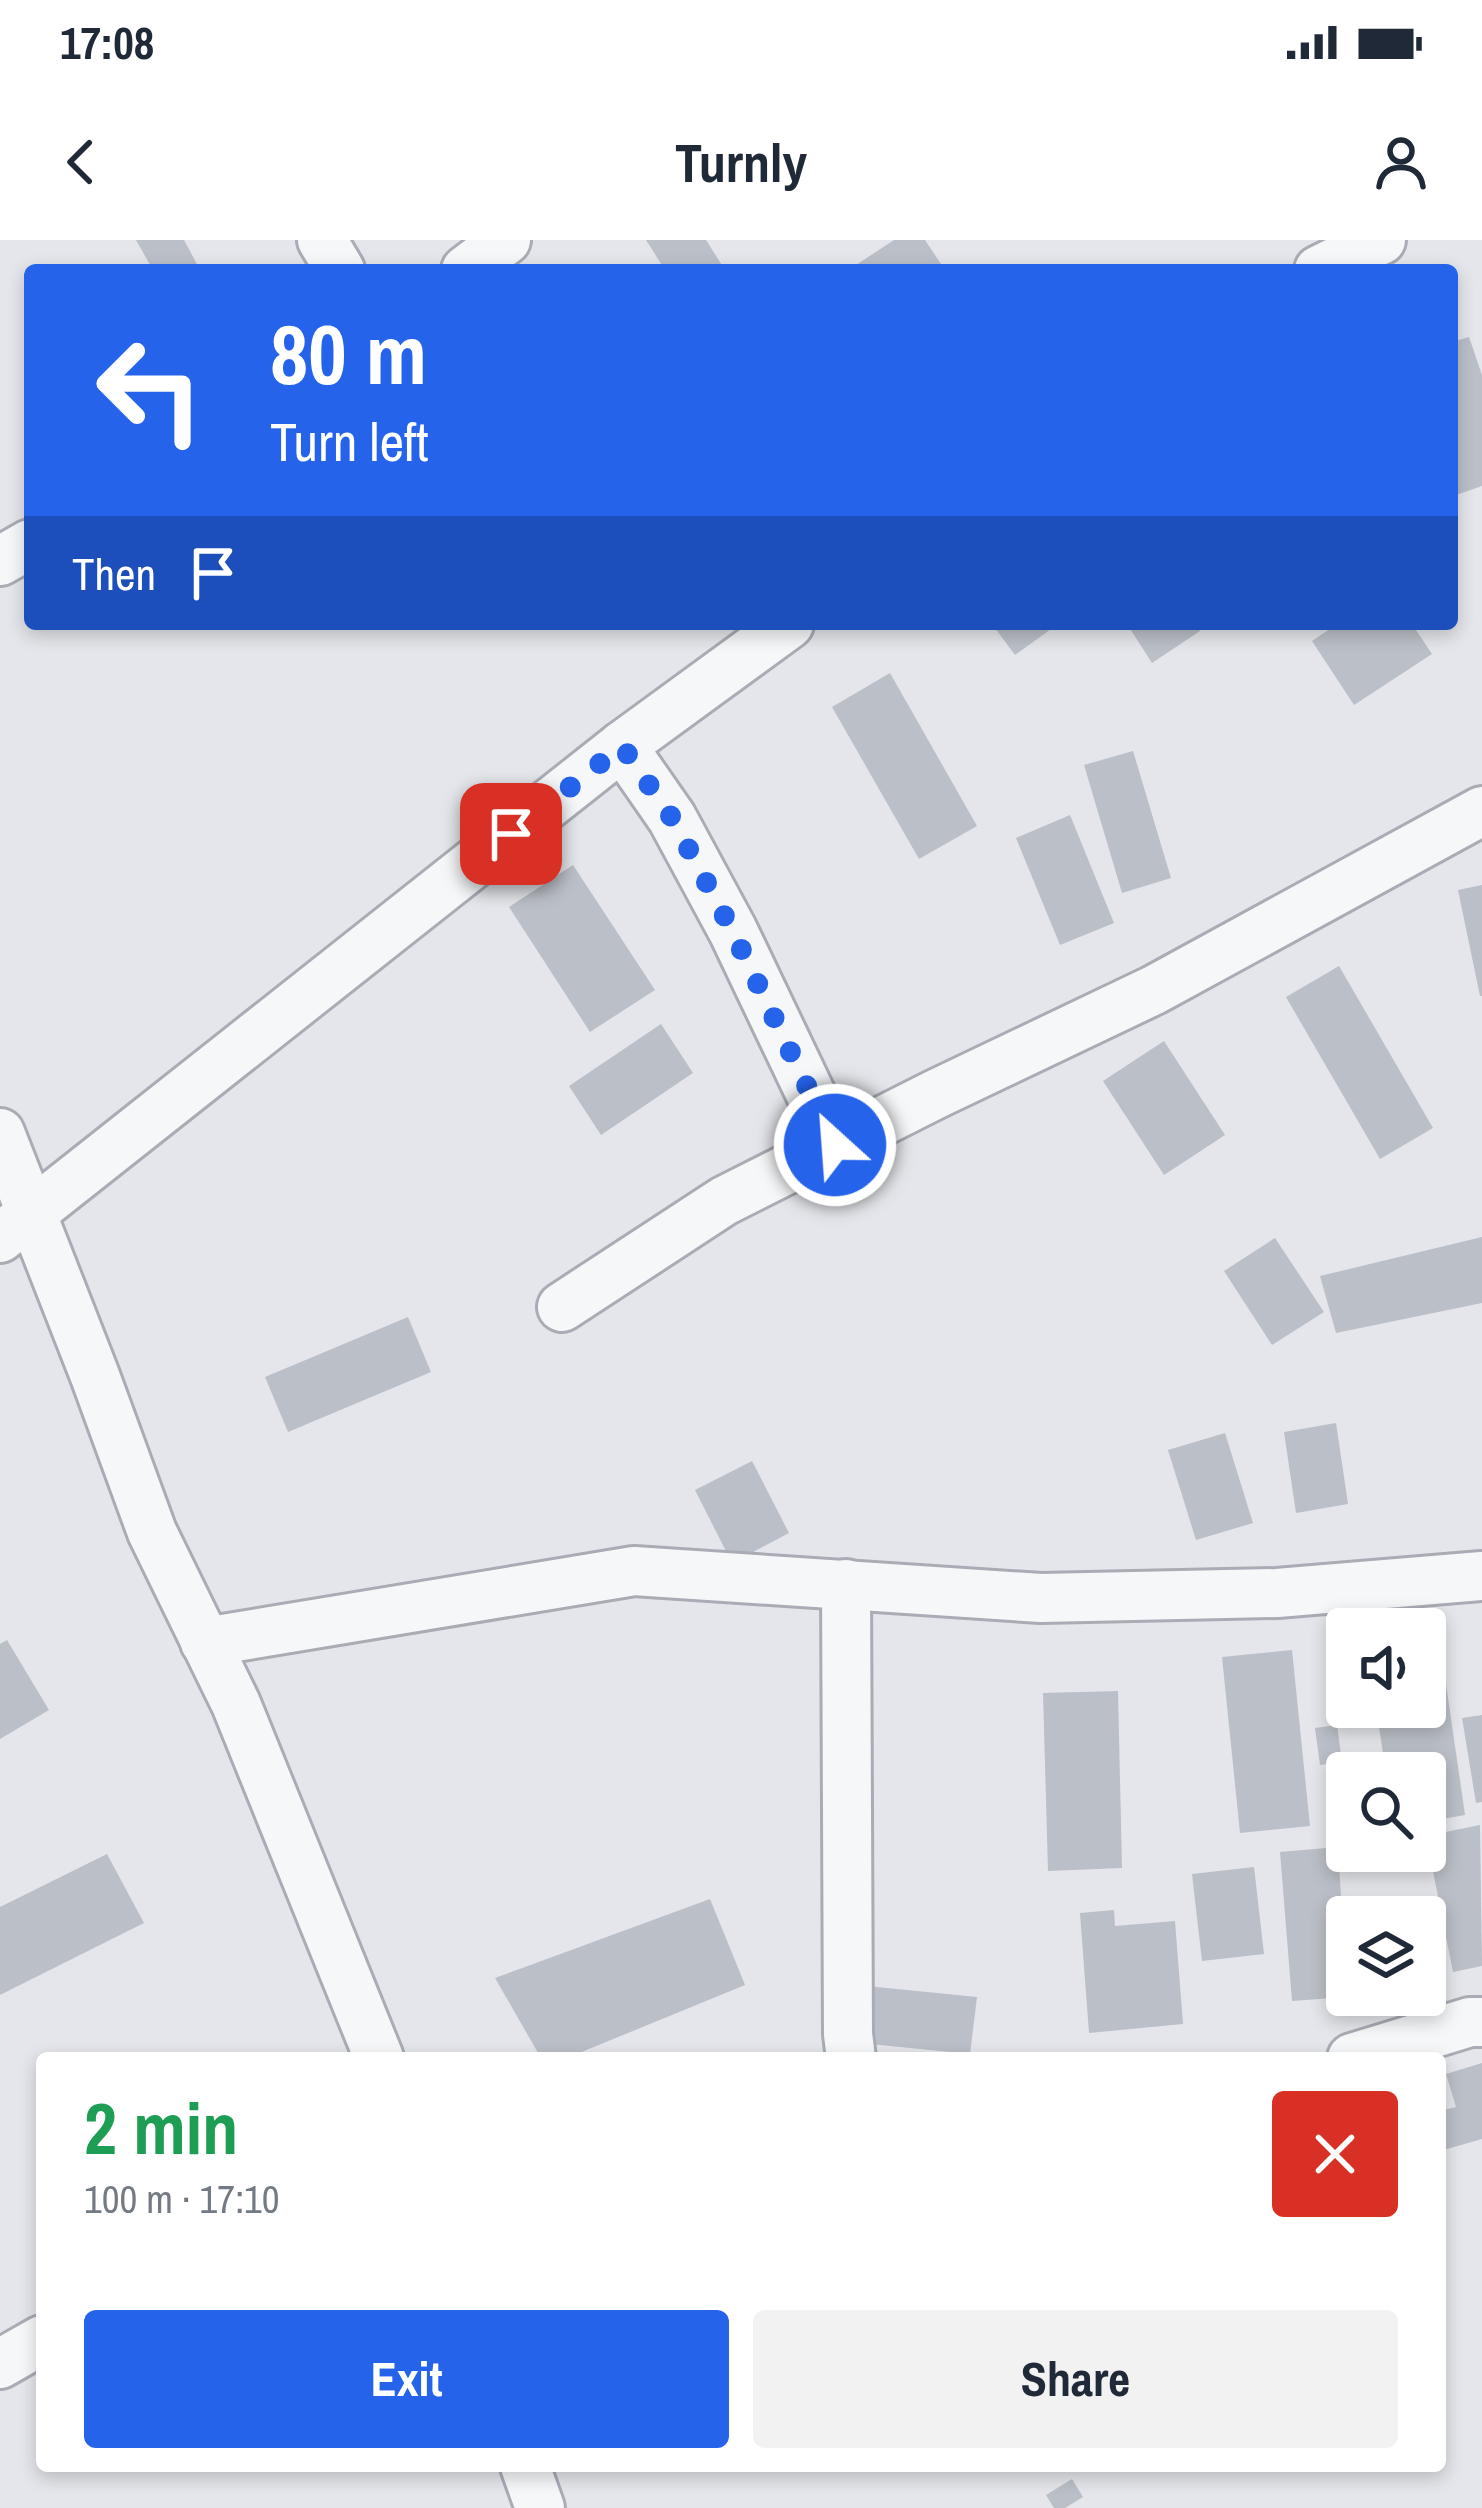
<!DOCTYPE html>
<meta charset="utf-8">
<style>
:root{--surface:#fff;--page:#f2f2f3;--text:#1f2937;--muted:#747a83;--accent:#2563eb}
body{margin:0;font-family:"Archivo Narrow",sans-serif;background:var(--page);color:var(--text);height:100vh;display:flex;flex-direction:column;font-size:45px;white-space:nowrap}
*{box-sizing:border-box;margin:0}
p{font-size:39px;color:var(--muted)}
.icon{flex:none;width:66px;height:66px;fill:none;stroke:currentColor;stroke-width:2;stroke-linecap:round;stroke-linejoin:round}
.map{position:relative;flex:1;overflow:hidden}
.sheet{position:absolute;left:36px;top:1812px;width:1410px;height:420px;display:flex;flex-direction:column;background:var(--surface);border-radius:12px;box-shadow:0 6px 18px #0003}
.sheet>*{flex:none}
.hud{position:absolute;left:24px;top:24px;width:1434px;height:366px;border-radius:12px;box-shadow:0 6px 18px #0003;background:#2563eb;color:#fff;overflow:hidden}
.buttons{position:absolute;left:1326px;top:1368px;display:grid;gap:24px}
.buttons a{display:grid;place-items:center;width:120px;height:120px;border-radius:12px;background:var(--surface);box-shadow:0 6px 18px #0003;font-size:60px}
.pin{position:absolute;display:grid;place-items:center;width:102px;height:102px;color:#fff;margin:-51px;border-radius:24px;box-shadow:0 6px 18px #0006}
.me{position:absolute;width:132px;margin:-66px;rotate:334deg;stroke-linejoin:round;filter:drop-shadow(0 0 9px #0008)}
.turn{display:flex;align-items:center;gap:42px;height:252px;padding:0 48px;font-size:54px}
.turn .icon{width:156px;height:156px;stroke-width:2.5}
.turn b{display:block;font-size:84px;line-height:102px}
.then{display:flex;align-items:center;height:114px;padding:0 48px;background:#0003;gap:24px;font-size:45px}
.round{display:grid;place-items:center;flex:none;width:126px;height:126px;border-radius:12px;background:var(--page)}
.summary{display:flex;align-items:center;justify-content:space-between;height:204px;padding:0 48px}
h1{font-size:72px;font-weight:800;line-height:90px;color:#1e9e55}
.cta{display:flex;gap:24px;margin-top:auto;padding:24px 48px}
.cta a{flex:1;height:138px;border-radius:12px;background:var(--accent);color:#fff;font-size:48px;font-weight:800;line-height:138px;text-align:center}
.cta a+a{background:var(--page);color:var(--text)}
.status{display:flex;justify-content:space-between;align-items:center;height:84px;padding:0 60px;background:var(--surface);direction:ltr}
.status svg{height:33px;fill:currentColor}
header{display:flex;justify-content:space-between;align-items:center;height:156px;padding:0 48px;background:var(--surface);font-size:54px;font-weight:800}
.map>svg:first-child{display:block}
.building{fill:#bbbfc7}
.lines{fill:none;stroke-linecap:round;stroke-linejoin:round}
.minor-casing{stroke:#a9acb5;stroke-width:54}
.minor{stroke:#f6f7f9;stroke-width:48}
.route{stroke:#2563eb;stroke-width:21;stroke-dasharray:0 37.8}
</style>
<div class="status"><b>17:08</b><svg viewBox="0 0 49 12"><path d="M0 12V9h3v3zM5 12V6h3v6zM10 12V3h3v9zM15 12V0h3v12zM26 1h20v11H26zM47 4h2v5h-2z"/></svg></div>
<header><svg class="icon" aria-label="back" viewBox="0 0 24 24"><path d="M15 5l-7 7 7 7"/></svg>Turnly<svg class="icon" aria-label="person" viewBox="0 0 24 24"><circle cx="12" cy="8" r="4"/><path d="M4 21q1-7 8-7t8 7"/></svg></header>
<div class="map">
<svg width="1482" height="2268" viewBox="0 0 1482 2268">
<rect width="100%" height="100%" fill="#e4e6eb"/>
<g class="building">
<path d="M 136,0 L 184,0 L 200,30 L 153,30 Z"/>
<path d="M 646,0 L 706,0 L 725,30 L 665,30 Z"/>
<path d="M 894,0 L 925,0 L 945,30 L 859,30 L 856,25 Z"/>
<path d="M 1469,97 L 1482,135 L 1482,246 L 1456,255 L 1452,244 L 1452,102 Z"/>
<path d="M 992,384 L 1058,384 L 1015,415 Z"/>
<path d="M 1127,384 L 1195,384 L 1200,391 L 1152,423 Z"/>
<path d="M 1337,384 L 1412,384 L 1432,414 L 1354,465 L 1312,401 Z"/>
<path d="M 890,433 L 977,586 L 919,619 L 832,467 Z"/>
<path d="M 1133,511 L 1171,638 L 1122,653 L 1084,525 Z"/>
<path d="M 1070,575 L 1114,683 L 1060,705 L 1016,598 Z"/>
<path d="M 573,625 L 655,750 L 590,792 L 509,667 Z"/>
<path d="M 1482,645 L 1482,756 L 1480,756 L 1458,650 Z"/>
<path d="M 1339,726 L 1433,888 L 1380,919 L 1286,757 Z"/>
<path d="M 661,784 L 693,833 L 601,895 L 569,846 Z"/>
<path d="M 1164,801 L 1225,895 L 1164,935 L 1103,841 Z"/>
<path d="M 1482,997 L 1482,1063 L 1336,1093 L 1320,1036 Z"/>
<path d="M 1275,998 L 1324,1072 L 1272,1105 L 1224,1031 Z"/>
<path d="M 408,1077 L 431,1132 L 288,1192 L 265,1137 Z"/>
<path d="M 1336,1183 L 1348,1264 L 1296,1273 L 1284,1192 Z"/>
<path d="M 1225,1193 L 1253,1283 L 1196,1300 L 1168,1210 Z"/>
<path d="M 752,1221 L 789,1293 L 732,1323 L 695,1250 Z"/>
<path d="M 7,1400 L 49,1470 L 0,1499 L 0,1404 Z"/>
<path d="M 1292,1410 L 1310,1586 L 1240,1593 L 1222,1417 Z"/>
<path d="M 1444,1430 L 1465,1575 L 1425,1582 L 1425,1533 L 1386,1533 L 1376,1467 L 1425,1467 L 1425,1433 Z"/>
<path d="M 1118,1451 L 1122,1628 L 1048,1631 L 1043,1453 Z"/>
<path d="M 1482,1475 L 1482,1562 L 1476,1563 L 1462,1478 Z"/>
<path d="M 1337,1485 L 1342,1522 L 1320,1525 L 1315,1488 Z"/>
<path d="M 1480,1585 L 1482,1726 L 1453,1732 L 1426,1596 Z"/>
<path d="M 1338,1607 L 1347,1757 L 1292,1761 L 1280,1612 Z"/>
<path d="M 107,1614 L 144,1683 L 0,1755 L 0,1667 Z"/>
<path d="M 1254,1627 L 1264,1714 L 1202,1721 L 1192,1634 Z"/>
<path d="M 710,1659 L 745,1745 L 567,1818 L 541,1818 L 495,1738 Z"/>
<path d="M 1114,1670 L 1115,1686 L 1175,1681 L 1183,1784 L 1089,1793 L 1080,1673 Z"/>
<path d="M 867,1746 L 977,1757 L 970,1814 L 860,1803 Z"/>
<path d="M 1482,1823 L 1482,1899 L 1440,1911 L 1440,1871 L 1456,1867 L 1446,1834 Z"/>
<path d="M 1072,2239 L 1083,2257 L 1065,2268 L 1054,2268 L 1046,2255 Z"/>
</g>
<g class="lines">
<defs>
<g id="minor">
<path d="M 322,0 L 340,30"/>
<path d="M 466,30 L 506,0"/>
<path d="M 1319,30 L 1381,0"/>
<path d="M 0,321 L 30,304"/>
<path d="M 622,506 L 672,578 L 733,691 L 835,905"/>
<path d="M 0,893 L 95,1136 L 152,1292 L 236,1464 L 379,1818"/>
<path d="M 0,998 L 622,506 L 789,384"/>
<path d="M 562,1067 L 724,961 L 936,854 L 1154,750 L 1482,571"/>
<path d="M 846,1344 L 848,1794 L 851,1818"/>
<path d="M 205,1402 L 634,1331 L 1041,1358 L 1277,1353 L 1482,1336"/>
<path d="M 1352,1818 L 1470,1782 L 1482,1782"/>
<path d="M 0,2124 L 42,2100"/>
<path d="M 525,2226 L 540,2268"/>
</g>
</defs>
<use href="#minor" class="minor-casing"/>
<use href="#minor" class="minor"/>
</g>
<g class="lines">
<path class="route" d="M 511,594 L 622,506 L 672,578 L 733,692 L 835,905"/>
</g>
</svg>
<div class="buttons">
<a><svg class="icon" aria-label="sound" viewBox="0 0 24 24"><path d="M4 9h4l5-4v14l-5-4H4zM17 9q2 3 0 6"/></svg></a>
<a><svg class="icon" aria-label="search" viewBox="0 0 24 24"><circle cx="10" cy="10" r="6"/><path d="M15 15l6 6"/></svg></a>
<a><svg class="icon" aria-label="layers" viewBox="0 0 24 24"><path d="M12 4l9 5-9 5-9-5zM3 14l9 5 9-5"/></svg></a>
</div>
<div class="pin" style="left:511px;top:594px;background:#d93025"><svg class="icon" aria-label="arrive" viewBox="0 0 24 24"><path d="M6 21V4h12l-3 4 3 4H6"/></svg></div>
<svg class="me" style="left:835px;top:905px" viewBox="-20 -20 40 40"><circle r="17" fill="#2563eb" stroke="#fff" stroke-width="3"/><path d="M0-11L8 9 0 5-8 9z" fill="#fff"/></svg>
<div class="hud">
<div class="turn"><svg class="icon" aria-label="left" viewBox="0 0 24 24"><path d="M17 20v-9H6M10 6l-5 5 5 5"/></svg><div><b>80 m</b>Turn left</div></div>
<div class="then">Then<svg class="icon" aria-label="arrive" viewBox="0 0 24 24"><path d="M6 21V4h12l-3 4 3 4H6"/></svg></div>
</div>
<section class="sheet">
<div class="summary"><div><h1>2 min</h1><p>100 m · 17:10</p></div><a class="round" style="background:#d93025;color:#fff"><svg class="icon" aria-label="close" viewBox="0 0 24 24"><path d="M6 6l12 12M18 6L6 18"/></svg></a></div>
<div class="cta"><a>Exit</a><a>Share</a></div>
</section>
</div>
